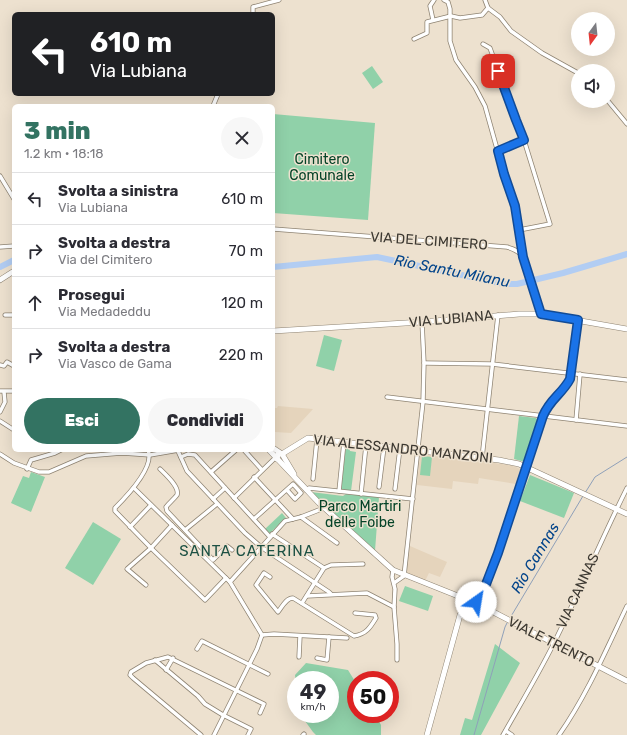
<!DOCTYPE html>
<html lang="it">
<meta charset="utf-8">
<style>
:root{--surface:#fff;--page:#f7f7f7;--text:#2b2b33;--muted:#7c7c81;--line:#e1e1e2;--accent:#337362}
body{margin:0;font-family:Rubik,sans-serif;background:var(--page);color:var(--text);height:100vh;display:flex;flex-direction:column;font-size:15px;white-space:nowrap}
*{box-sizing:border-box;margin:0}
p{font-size:13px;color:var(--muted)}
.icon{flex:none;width:22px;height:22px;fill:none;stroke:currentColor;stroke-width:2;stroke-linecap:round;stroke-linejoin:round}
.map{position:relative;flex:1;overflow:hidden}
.details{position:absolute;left:12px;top:104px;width:263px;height:348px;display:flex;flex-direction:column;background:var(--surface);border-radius:6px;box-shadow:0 4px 16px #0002}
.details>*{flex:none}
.hud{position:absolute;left:12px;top:12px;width:263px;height:84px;border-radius:6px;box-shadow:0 4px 16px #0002;background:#202124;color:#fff;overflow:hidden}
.needle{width:26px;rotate:195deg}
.fabs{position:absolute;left:571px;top:12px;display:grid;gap:8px}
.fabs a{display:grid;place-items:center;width:44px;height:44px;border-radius:50%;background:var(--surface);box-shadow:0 4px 16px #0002;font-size:20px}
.speed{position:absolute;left:287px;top:671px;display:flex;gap:8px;font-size:20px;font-weight:700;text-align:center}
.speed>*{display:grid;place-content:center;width:52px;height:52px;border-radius:50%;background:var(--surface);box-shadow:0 4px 16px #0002;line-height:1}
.speed small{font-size:10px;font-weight:400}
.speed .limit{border:6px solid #d22;background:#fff;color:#111}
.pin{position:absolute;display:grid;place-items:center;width:34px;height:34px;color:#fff;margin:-17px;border-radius:8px;box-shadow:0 2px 6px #0006}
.me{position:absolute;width:44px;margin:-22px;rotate:32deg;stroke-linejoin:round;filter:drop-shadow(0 0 3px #0008)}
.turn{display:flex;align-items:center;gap:14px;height:84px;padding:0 12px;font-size:18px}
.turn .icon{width:52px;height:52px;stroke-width:2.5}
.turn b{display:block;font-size:28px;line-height:34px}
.round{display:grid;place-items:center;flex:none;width:42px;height:42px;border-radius:21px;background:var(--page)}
.summary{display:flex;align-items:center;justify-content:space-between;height:68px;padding:0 12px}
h1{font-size:24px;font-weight:800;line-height:30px;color:var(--accent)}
.primary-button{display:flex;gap:8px;margin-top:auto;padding:8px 12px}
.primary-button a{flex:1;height:46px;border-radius:24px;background:var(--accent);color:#fff;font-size:16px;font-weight:800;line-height:46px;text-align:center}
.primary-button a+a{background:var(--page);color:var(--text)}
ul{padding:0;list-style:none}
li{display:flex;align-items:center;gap:12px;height:52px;padding:0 12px;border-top:1px solid var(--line)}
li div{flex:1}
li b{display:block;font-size:15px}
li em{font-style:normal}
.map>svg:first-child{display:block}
.built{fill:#e5d4bc}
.green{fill:#90d1a9}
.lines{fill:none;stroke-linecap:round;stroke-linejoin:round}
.stream{stroke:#8fa0b9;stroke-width:1}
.river{stroke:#b2cdf3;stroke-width:6}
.street-casing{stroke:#8f8473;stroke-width:5}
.secondary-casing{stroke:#8f8473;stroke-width:6}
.street{stroke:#fff;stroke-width:3.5}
.secondary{stroke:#fff;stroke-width:5}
.route-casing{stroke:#114b97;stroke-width:10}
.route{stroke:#1a73e8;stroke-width:7}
.labels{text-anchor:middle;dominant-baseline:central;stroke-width:3;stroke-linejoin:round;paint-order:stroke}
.park-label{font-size:14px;fill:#044327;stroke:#ede1cf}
.street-label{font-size:14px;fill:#3c3831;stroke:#ede1cf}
.water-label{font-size:15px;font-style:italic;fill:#03448a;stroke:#ede1cf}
.neighbourhood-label{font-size:15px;letter-spacing:1px;fill:#1d5144;stroke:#ede1cf}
</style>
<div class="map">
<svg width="627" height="735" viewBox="0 0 627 735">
<rect width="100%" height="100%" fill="#ede1cf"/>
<g class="built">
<path d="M 278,406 L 313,409 L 291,433 L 275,432 L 275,428 L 273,428 L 273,408 L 277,408 Z"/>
<path d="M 420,454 L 511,465 L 520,469 L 516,484 L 479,478 L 478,484 L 453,481 L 452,489 L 417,485 Z"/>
<path d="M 410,546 L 447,562 L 440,577 L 429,573 L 425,581 L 406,573 Z"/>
</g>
<g class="green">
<path d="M 372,66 L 383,82 L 373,89 L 362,73 Z"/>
<path d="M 273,114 L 375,123 L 368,220 L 273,213 Z"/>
<path d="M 324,335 L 342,340 L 334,371 L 316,366 Z"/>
<path d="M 519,416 L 536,418 L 538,421 L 525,462 L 514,459 Z"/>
<path d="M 346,445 L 348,445 L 350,451 L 356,452 L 351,491 L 341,490 Z"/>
<path d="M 422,456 L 432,457 L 430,476 L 420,475 Z"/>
<path d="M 31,472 L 45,477 L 31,512 L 11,503 L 23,476 L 29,478 Z"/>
<path d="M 530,475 L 574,493 L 564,518 L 520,501 Z"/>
<path d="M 311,492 L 343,496 L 346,494 L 379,497 L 375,551 Z"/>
<path d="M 282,513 L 286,518 L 269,534 L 265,529 Z"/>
<path d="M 93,522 L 121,539 L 93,585 L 65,568 Z"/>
<path d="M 405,586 L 433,596 L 428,611 L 399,601 Z"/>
<path d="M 495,644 L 520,663 L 481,735 L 460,735 L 465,718 L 472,720 Z"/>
<path d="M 306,663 L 348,670 L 356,683 L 356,714 L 375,714 L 381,725 L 381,735 L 316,735 L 313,732 L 300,714 L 330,714 L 330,680 L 296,680 L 296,683 L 295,675 Z"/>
</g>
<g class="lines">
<g class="stream">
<path d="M 585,493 L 595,477 L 627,457"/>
<path d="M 510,618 L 583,496"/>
<path d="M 474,735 L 505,627 L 507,623"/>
</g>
<g class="river">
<path d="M 0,267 L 14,260"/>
<path d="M 273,267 L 377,257 L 504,284 L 517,284 L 563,273 L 627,254"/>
</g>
<defs>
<g id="street">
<path d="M 444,0 L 448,2 L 450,9 L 450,41 L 456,60 L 475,87 L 485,106 L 504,174 L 515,206 L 523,256"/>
<path d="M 485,0 L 488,8"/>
<path d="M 488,8 L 500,17 L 511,31 L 542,53 L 578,73"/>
<path d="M 253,14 L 253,7 L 279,0"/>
<path d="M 433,20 L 430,6 L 434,0"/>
<path d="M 414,39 L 427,33 L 427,22 L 451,16 L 460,18 L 482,15 L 488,8"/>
<path d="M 483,44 L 490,48 L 516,120 L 524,140 L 550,224 L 519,230"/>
<path d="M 608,101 L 627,124"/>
<path d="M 213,106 L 218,94"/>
<path d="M 497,151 L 524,140"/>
<path d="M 0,176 L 14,199"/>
<path d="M 273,229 L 507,247 C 514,249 519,251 523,257 L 541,314"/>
<path d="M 0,247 L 14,246"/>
<path d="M 5,315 L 14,315"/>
<path d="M 424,363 L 492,364 L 627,380"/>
<path d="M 0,365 L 4,366 L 7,362 L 14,366"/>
<path d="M 0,391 L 14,391"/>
<path d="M 387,397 L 627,426"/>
<path d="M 0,412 L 5,402 L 4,392"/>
<path d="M 576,420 L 580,374"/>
<path d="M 0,421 L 14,430"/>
<path d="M 148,450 C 155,467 127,496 115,508 L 115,511 L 151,548 L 205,600 L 226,578"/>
<path d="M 244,450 L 262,470"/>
<path d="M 178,451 L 187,471 L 245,533 L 261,547 L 329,592 L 331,594"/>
<path d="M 0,454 L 14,463 L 39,472 L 49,472 L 86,456 L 122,453 L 150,455 L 179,450"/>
<path d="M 181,457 L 188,454 L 195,455 L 270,537"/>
<path d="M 482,458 L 498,315"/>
<path d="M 27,469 L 31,460 L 55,453 L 61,450"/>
<path d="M 160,469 C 165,474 180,487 177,495 C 174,499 169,503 166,507 L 167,511 L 213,560 L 227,546 L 232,550"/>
<path d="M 211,472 L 236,450"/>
<path d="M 254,477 L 293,519"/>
<path d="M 313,479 L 317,439"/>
<path d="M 379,487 L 384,447"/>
<path d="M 134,488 L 230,582 L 262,635"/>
<path d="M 395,489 L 400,448"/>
<path d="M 306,490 L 309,488 L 413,499"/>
<path d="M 339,491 L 344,442"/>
<path d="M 361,494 L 366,445"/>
<path d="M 234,498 L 274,459"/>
<path d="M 213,499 L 225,488"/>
<path d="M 301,517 L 337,543"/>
<path d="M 254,519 L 293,484 L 301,493 L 295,499 L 287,490"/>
<path d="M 130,527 L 151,505"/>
<path d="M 185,530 L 217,504"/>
<path d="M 272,534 L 324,568"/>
<path d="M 393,570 L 392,577 L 395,589 L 394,607 L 397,644 L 397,660"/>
<path d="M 270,577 L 264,573 L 256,585 L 278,612 C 282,607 286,598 293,598 L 354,636 C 366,634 370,628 376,618 L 375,615 L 355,613"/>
<path d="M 230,582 L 285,521 L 301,517 L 324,508"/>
<path d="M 394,583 L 404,576 L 423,402 L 424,363 L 422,322"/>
<path d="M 146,585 L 127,569 L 151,548 L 172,525"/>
<path d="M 307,596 L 367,593 L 394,607"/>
<path d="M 302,603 L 324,568 L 331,565 L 363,564"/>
<path d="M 262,635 L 274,634 L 347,638"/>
<path d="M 197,649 L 202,641 L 268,674"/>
<path d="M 299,657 L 300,636"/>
<path d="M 317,658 L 327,660 L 329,637"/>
<path d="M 155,660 L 198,696 L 205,704 L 223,715 L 251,729 L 248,735"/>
<path d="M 166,670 L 173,658"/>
<path d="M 506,731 L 512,735"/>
<path d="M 201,735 L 133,678 L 130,675 L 131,672 L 146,663 L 168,657 L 264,704 L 260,713"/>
<path d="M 214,735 L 257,649 L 262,635"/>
<path d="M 303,735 L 304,734"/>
<path d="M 503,735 C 520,705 538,675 553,645 C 579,593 601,540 627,488"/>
<path d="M 559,735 C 587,695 606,650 627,606"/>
</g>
<g id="secondary">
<path d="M 0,280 L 14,271"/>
<path d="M 273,331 L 422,322 L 519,314 L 541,314 L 627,329"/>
<path d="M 273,448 L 282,454 L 294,474"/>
<path d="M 269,450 L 319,503 L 393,570 L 468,600"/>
<path d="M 277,459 L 278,454 L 282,454 L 308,438 L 499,460 L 519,464 L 627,514"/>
<path d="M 475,600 L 483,591 L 498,553 L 543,416 C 550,399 562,394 569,379 L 578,320"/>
<path d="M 476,603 L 627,681"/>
<path d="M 427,735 L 460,615 L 469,605"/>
</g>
</defs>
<use href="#street" class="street-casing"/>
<use href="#secondary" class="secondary-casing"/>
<use href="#street" class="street"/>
<use href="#secondary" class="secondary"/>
</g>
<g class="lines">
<defs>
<path id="route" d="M 476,602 L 475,600 L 483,592 L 498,553 L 543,416 C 550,399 562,394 570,379 L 578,320 L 541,314 L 523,257 L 515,206 L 504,174 L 498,151 L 524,140 L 516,120 L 498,71"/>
</defs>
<use href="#route" class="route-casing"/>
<use href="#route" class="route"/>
</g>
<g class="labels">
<g class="park-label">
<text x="322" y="159">Cimitero<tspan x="322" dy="16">Comunale</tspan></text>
<text x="360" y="506">Parco Martiri<tspan x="360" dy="16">delle Foibe</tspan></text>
</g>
<g class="street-label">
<text transform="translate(429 241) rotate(4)">VIA DEL CIMITERO</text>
<text transform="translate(451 319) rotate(-5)">VIA LUBIANA</text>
<text transform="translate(403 449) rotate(6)">VIA ALESSANDRO MANZONI</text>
<text transform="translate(578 591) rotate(-65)">VIA CANNAS</text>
<text transform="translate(551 642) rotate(27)">VIALE TRENTO</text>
</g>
<g class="water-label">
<text transform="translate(452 271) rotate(11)">Rio Santu Milanu</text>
<text transform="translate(535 558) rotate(-59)">Rio Cannas</text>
</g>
<g class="neighbourhood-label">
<text x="247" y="551">SANTA CATERINA</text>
</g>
</g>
</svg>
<div class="fabs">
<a><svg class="needle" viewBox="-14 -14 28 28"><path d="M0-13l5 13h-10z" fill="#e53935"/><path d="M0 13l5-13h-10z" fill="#7c7c81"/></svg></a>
<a><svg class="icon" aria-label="sound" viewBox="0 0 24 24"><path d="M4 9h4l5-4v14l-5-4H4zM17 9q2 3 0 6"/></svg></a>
</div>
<div class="speed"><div>49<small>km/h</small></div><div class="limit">50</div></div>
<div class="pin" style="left:498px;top:71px;background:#d93025"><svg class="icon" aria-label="arrive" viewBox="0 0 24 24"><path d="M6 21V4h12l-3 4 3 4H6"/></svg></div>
<svg class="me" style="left:476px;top:602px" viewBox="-20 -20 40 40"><circle r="19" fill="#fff"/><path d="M0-13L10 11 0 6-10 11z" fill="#1a73e8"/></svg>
<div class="hud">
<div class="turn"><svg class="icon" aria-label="left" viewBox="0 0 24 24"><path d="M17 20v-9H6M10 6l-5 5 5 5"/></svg><div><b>610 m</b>Via Lubiana</div></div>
</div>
<section class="details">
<div class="summary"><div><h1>3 min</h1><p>1.2 km · 18:18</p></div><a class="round"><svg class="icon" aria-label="close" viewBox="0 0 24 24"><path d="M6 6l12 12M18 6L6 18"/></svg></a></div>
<ul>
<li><svg class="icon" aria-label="left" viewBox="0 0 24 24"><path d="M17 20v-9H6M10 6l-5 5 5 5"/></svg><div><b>Svolta a sinistra</b><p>Via Lubiana</p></div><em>610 m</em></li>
<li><svg class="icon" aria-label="right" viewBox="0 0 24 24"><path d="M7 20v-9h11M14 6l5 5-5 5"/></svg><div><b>Svolta a destra</b><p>Via del Cimitero</p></div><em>70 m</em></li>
<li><svg class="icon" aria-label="ahead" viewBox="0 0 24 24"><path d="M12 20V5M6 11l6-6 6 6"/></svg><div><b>Prosegui</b><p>Via Medadeddu</p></div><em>120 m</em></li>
<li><svg class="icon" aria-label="right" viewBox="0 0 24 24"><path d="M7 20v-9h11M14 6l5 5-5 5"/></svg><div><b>Svolta a destra</b><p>Via Vasco de Gama</p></div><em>220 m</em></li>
</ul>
<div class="primary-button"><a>Esci</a><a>Condividi</a></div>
</section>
</div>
